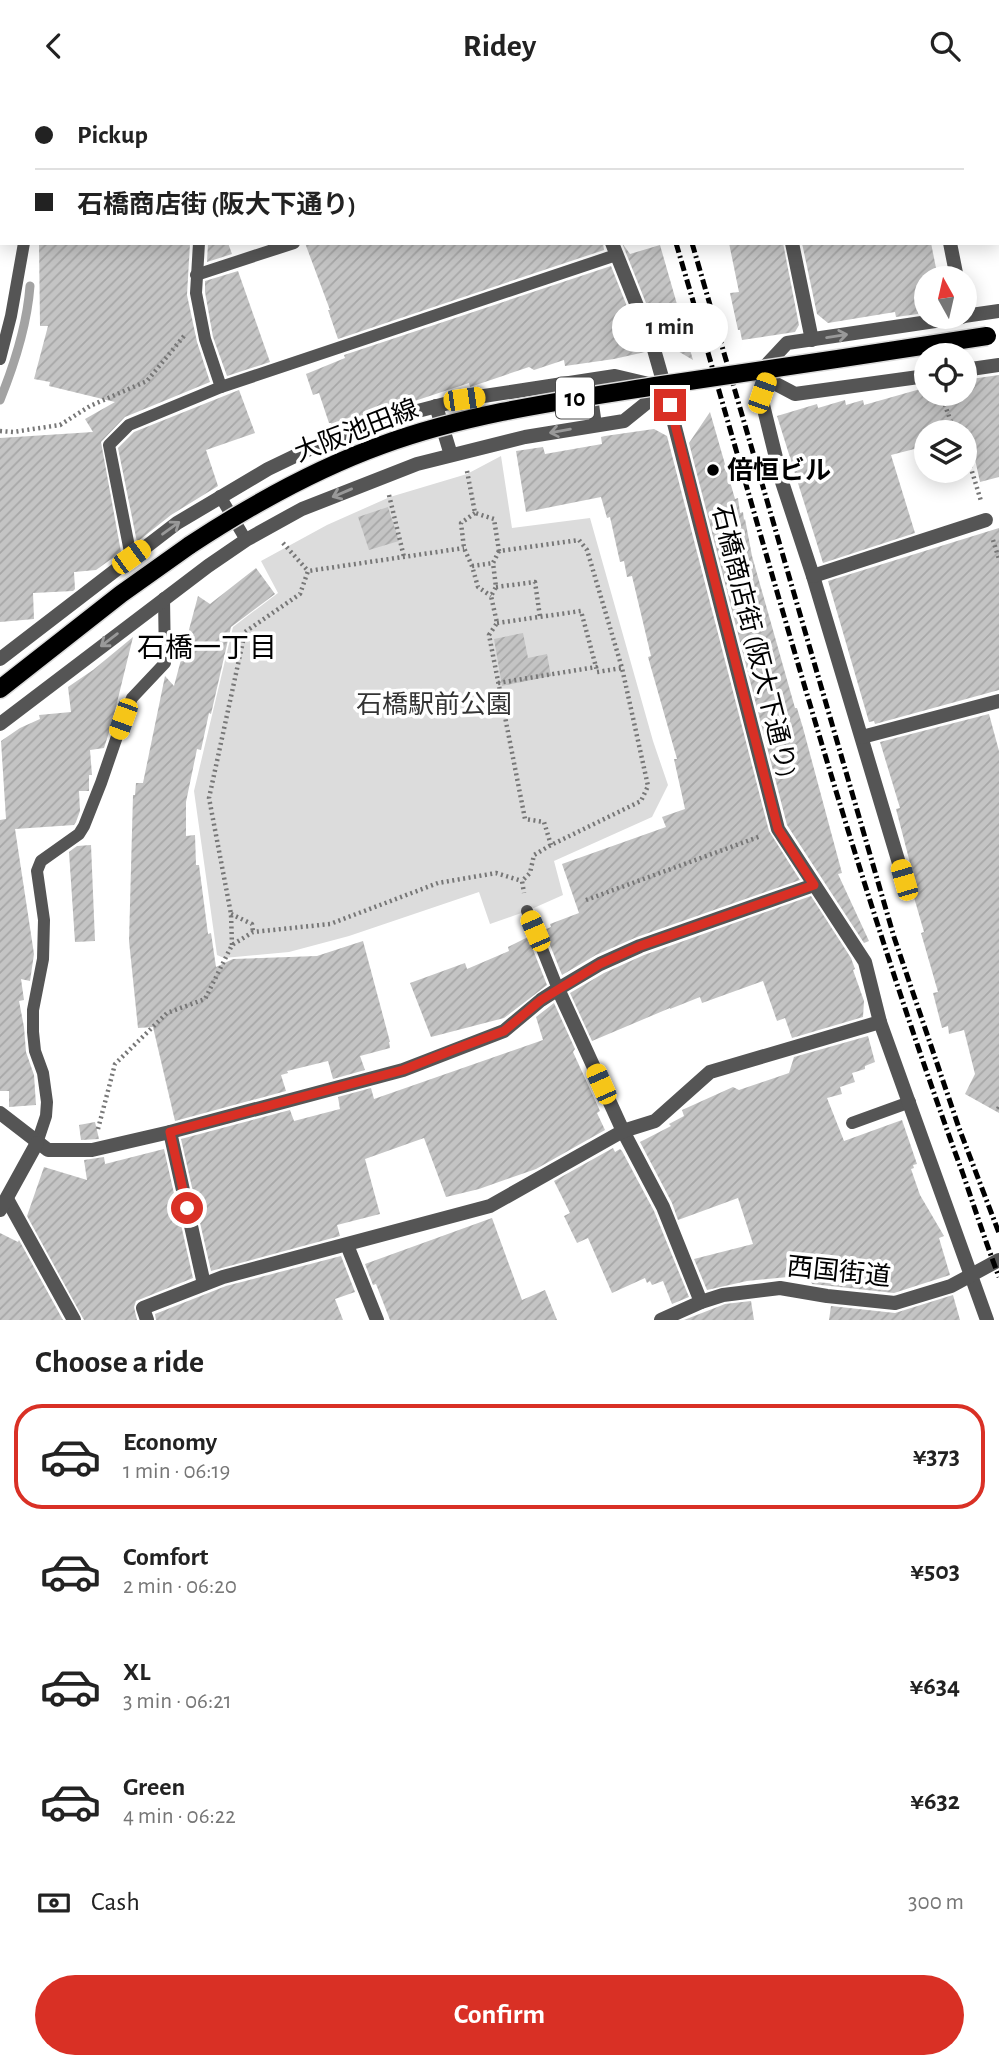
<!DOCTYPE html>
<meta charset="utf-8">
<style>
body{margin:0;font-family:"Alegreya Sans","Noto Sans JP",sans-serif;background:#f6f6f6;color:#222;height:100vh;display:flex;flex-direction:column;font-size:26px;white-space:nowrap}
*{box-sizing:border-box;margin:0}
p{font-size:23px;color:#767676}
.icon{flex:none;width:38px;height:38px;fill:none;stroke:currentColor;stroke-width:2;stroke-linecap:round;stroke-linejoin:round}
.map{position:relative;height:1229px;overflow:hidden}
.drawer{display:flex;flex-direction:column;background:#fff;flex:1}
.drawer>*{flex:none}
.hud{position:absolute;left:0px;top:0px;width:999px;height:154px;box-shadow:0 4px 18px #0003;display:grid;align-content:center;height:154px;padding:0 35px;background:#fff}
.needle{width:46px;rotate:352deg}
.controls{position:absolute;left:914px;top:175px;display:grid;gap:14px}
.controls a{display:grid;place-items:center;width:63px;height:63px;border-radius:50%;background:#fff;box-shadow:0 4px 18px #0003;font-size:35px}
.end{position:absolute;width:32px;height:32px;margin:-16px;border:9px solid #d93025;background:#fff;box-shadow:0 0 0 4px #fff}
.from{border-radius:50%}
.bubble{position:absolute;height:49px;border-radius:24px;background:#fff;box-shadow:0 4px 18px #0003;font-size:23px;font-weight:700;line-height:49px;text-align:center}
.car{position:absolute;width:21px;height:42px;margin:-21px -10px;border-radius:9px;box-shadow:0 0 5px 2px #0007;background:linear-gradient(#f5c518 24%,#345 0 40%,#f5c518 0 76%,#345 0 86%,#f5c518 0)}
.hud b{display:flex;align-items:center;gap:24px;height:66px;font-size:26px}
.hud b+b{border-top:2px solid #e0e0e0}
.hud i{width:18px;height:18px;background:#222}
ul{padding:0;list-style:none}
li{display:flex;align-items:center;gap:21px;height:105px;margin:0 14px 10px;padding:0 21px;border:4px solid transparent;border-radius:28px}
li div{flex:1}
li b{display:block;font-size:26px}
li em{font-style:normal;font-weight:700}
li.active{border-color:#d93025}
li>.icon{width:63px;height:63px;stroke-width:1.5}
h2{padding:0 35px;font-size:32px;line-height:84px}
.pay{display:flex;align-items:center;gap:18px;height:77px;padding:0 35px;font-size:26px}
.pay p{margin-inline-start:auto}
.primary-button{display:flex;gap:14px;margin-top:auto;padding:14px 35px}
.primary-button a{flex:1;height:80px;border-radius:42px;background:#d93025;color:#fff;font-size:28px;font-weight:700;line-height:80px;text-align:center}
header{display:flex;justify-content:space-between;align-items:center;height:91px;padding:0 35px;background:#fff;font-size:32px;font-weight:700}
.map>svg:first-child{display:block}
</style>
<header><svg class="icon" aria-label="back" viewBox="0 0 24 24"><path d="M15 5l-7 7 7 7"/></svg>Ridey<svg class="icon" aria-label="search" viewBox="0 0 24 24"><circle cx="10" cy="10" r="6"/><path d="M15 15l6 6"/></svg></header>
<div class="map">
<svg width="999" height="1229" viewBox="0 0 999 1229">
<defs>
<pattern id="building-hatch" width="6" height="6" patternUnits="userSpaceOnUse" patternTransform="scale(1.75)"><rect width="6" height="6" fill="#c4c4c4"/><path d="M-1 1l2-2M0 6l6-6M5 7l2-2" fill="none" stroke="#a7a7a7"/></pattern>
</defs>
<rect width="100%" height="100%" fill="#fff"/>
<path fill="#dcdcdc" d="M501 365 512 437 590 427 653 650 668 694 652 726 554 770 563 804 527 820 490 833 479 801 349 845 289 861 224 867 217 864 194 700 233 536 278 502 261 470 327 434 390 406 467 383Z"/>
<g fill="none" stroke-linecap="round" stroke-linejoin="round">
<path stroke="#a3a3a3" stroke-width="9" d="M0 309C15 272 27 235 30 195"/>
</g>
<g fill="url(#building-hatch)">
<path d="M71 152H190L187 204 197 251 210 291 125 326 101 351 121 461 96 479 74 481 75 498 73 500 33 502 34 528 0 531V347L93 341 85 328 115 311 49 295 50 291 34 288 48 235H40L39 154H71Z"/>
<path d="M208 152H228L232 163 207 171Z"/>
<path d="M305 152H603L604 159 338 248 328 219H330Z"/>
<path d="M622 152 630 163 660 154 693 269 671 256 664 257Z"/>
<path d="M729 152H783L799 234 795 241 742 249 740 239H738L730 202 739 201Z"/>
<path d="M802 152H931L938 187H926V219L918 220V223L896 226 895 221 828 232 817 223Z"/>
<path d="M611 175 645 261 614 268 565 275 564 269 534 279 529 276 470 296 469 292 333 337 331 332H329L319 302 313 304 306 283 345 267 344 264Z"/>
<path d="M238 180 270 271 227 285 213 246 205 201V190Z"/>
<path d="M999 284V386L980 391 969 341H926V355L891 364 915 442 823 472 777 325 817 313 818 317 845 309 846 314 863 309 864 314 924 297 926 303H964V289Z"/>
<path d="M239 299 255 342 206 359 218 395 171 424 137 451 118 357 134 341Z"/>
<path d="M710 321 735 408 738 407 740 422 743 421 744 429 745 428 752 465 795 617H797L803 637 842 782 838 783 869 850 864 852 787 734 689 352Z"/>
<path d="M654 338 667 345 769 740 800 789 637 846 596 864 562 884 544 839 551 836 550 833 579 822 562 773 666 736 662 726 685 718 674 668H677L648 566 651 565 632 485 627 486 624 470 620 471 610 426 607 427 601 406 526 421 516 360 543 356 545 363 602 353 601 346 605 345Z"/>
<path d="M388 416 399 450 369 459 358 426Z"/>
<path d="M999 437V599L875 633 874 630 869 631 828 490Z"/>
<path d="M256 477 275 503 231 536 211 623 209 622 201 659 197 658 186 711V745L195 744 196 774H199L208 843 211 842 216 876 233 868 317 865 363 850 390 951H389L390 957 360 965 365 979 333 988 328 970 287 980 288 982 281 984 286 1000 175 1030 153 936 138 937 129 850 133 704H135L136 692H143L165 585 174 595 198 505 210 513Z"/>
<path d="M523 542 528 567 547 563 551 585 502 595 494 548Z"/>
<path d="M133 546 112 632 104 657 90 659 92 684H89V700H79L80 720 76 731 74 734 15 738 34 863 30 890 21 888 24 909 19 910 24 936 26 961 34 984 36 1014 9 1016V1000H0V729L6 728 1 650 20 637 40 628 39 624 71 621 68 596 93 579Z"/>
<path d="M989 623 999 660V1022L965 1003 975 983 964 939 949 943 948 935 942 937 933 902 938 901 921 842 924 841 911 796 916 795 896 718 900 717 880 651Z"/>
<path d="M91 754 95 850 75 851 69 761 77 755Z"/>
<path d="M811 805 851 867 855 878 853 879 864 910 863 926 792 947 785 927 777 930 763 890 702 912 700 906 670 918V917L592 950 570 902 604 882 644 864Z"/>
<path d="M528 846 547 894 504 927 431 946 410 892 465 872 467 878 509 860 508 856Z"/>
<path d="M554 912 575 958 573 961 600 1020 597 1022 605 1039 536 1078 479 1098 446 1106 424 1047 365 1068 380 1123 337 1134 340 1145 211 1180 181 1048 290 1019 294 1030 340 1018 338 1006 371 997 374 1008 543 949 536 926Z"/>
<path d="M868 945 875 971 865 975V978L852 982 855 991 840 996 842 1003 827 1007 844 1050 902 1029 917 1073 913 1074 914 1077 911 1078 920 1104 944 1145 939 1147 950 1184 894 1202 812 1193 809 1184 747 1190 707 1199 694 1168 753 1153 738 1107 678 1129 672 1112 640 1051 671 1035 669 1033 684 1025 682 1019 733 996 739 999 789 982 794 966Z"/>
<path d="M95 1031 99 1048 81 1049 79 1034Z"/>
<path d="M613 1057 615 1061 620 1058 622 1060 654 1120 689 1206 672 1213 663 1190 652 1194 650 1190 647 1192 645 1187 612 1202 588 1147 577 1152 564 1125 570 1122 554 1090Z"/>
<path d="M164 1058 193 1187 136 1210 134 1216 137 1229H84L27 1125 44 1076 87 1089 84 1069 104 1066 105 1073Z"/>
<path d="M492 1127 522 1209 545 1199 557 1229H390L376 1193 373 1194 365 1173Z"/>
<path d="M0 1142 18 1151 19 1149 63 1229H0Z"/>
<path d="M341 1165 355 1201 335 1208 343 1229H156L155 1223 226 1195Z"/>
<path d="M953 1204 960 1229H829L831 1215 895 1222Z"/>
<path d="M751 1210 754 1229H684L725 1213Z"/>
</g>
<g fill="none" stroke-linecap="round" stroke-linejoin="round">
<defs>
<path id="primary" d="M0 598 121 503 190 454"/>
</defs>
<use href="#primary" stroke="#dbdbdb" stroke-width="21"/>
<g stroke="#777" stroke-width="4.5" stroke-dasharray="2 3.5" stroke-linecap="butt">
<path d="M941 303 951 331 957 341"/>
<path d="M0 340 13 341 60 334 90 315 147 290 184 245"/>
<path d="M964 354 981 410"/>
<path d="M467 380 475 422 494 428 499 460 579 449 587 459 622 577 648 695 641 710 551 754 534 764 530 782 522 790 524 802"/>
<path d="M389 404 404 466"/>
<path d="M475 422 461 432 464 457 472 475 478 496 491 505"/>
<path d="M993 449 999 468"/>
<path d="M283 452 308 480"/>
<path d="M499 460 493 472 496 496 491 505 497 532 489 544 525 728 544 731 551 754"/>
<path d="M472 475 493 472"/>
<path d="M496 496 535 491 540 526"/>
<path d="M497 532 581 520 596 576"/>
<path d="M498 592 596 576 597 581 622 577"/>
<path d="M586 809 761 745"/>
<path d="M231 823 252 833 253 841"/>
<path d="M232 854 231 823 209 707 245 541 300 503 308 480 464 457"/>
<path d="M998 1018 999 1016"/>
<path d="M98 1038 115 973 167 922 205 908 232 854 253 841 330 833 438 792 496 782 522 790"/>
</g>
<g stroke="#555" stroke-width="12">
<path d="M215 2V0"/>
<path d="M199 152 196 202 205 248 221 296"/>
<path d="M196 184 294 152"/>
<path d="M0 268 11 225 24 152"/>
<path d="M591 299 596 334"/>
<path d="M220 405 246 449"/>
<path d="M131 466 109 354 129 334 221 296 616 164"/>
<path d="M527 820 558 898"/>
<path d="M852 1032 910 1011"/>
<path d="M37 1052 46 1025 47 1011 43 982 35 960 33 941V919L43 868 44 829 37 780 41 770 79 743 84 735 101 692 123 628 132 607 165 572 164 507"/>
</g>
<g stroke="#555" stroke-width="14">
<path d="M545 0 546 2"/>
<path d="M612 152 653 255 665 297"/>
</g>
<g stroke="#555" stroke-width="14">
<path d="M893 0 894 2"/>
<path d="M111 2 114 0"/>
<path d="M853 2 862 0"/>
<path d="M0 77 2 75"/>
<path d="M792 152 812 249"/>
<path d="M950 152 957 187"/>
<path d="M964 225 999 220"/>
<path d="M964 279 999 274"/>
<path d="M759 282 787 252 962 226"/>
<path d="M759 284 795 303 926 285"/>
<path d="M767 288 762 302 763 314 782 391 813 485 904 789"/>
<path d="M665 297 778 738 865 871 880 931 987 1229"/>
<path d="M436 315 451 364"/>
<path d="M813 485 986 429"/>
<path d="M0 568 177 432 268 378 320 353 410 322 464 308 615 285 653 294"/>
<path d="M0 633 208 475 246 449 302 418 417 373 525 346 624 330 665 297"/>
<path d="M862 646 999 610"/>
<path d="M558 898 623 1040 663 1116 701 1211"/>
<path d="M0 1022 48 1059H92L170 1041 403 979 504 940 541 909 558 898 600 873 640 855 814 794"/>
<path d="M170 1041 204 1193"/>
<path d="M7 1108 74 1229"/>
<path d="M0 1119 37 1052"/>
<path d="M347 1154 377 1229"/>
<path d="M147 1229 143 1217 223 1186 490 1115 623 1040 655 1030 710 981 880 931"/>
<path d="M661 1229 701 1211 723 1204 780 1197 827 1205 895 1212 951 1195 999 1169"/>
</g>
<use href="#primary" stroke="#000" stroke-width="18"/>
<g stroke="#000" stroke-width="5" stroke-dasharray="10 3.5 2 3.5" stroke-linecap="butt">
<path d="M632 0V2"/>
<path d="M648 0V2"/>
<path d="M695 2V0"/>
<path d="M713 2 714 0"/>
<path d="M676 152C768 464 851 778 963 1083 975 1118 986 1152 999 1186"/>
<path d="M692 152 894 846 959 1037 999 1142"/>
</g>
<defs>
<path id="primary-bridge" d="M190 454C251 414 313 379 382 354 472 321 568 309 662 294 770 278 879 262 987 245"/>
</defs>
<use href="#primary-bridge" stroke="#dbdbdb" stroke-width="21" stroke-linecap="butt"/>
<use href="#primary-bridge" stroke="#000" stroke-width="18"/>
</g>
<defs><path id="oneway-shaft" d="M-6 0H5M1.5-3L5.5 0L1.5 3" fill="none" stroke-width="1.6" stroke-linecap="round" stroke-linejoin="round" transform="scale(1.75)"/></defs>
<g stroke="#999">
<use href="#oneway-shaft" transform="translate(837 245) rotate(-9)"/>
<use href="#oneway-shaft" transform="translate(560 340) rotate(170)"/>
<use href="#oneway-shaft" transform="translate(342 402) rotate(157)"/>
<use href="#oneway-shaft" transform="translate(171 437) rotate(-36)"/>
<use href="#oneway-shaft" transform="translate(109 549) rotate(143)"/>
</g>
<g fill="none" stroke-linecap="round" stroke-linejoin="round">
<path stroke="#d93025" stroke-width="9" d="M187 1117 170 1041 403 979 453 959 504 940 541 909 600 873 640 855 814 794 778 738 670 314"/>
</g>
<circle fill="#000" stroke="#fff" stroke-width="2.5" cx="713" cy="379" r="7"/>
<g text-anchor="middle" stroke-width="7" stroke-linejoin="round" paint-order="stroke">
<rect fill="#fff" stroke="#4c4c4c" stroke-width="2" x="556" y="286.5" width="38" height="41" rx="5"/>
<g font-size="24" font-weight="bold" fill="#000">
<text x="575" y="315">10</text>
</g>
<g font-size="26" fill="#000" stroke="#fff">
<text transform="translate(356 339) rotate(-21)" y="9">大阪池田線</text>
<text transform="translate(755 550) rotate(76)" y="9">石橋商店街 (阪大下通り)</text>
<text transform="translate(839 1180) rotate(6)" y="9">西国街道</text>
</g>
<g font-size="26" font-weight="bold" fill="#000" stroke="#fff" text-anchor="start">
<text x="727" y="388">倍恒ビル</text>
</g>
<g font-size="26" fill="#333" stroke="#fff">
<text x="434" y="622">石橋駅前公園</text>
</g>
<g font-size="28" fill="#000" stroke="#fff">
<text x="207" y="566">石橋一丁目</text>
</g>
</g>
</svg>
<div class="controls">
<a><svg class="needle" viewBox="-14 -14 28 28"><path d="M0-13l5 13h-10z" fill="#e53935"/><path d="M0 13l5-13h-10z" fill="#767676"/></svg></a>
<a><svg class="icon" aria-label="locate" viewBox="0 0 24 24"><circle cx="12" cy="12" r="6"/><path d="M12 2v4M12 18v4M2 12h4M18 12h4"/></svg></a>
<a><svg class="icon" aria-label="layers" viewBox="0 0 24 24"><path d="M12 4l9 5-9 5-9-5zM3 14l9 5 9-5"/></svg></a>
</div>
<i class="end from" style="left:187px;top:1117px"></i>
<i class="end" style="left:670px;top:314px"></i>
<div class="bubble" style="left:612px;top:212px;width:116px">1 min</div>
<i class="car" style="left:762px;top:302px;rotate:19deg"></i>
<i class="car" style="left:464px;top:308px;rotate:82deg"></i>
<i class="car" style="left:131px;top:466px;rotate:54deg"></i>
<i class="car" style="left:123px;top:628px;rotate:200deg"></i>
<i class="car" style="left:904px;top:789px;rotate:344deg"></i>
<i class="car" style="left:535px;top:840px;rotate:337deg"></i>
<i class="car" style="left:601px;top:993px;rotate:336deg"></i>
<div class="hud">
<b><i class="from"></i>Pickup</b>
<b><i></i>石橋商店街 (阪大下通り)</b>
</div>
</div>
<section class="drawer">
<h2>Choose a ride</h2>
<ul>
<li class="active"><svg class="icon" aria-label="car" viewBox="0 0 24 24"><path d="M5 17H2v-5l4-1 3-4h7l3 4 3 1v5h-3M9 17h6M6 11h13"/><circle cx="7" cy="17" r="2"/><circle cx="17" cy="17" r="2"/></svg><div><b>Economy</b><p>1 min · 06:19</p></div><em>¥373</em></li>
<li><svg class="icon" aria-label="car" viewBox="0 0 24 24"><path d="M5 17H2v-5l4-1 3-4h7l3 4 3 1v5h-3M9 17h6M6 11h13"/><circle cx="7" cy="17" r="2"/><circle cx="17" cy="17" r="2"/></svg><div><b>Comfort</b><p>2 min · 06:20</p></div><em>¥503</em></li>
<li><svg class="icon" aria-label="car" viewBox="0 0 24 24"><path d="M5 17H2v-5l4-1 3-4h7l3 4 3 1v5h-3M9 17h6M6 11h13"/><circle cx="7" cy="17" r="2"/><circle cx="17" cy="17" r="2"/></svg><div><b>XL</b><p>3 min · 06:21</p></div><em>¥634</em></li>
<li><svg class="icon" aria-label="car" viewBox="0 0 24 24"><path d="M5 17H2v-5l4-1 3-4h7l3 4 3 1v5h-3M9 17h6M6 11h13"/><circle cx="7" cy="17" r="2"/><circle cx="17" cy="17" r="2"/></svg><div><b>Green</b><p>4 min · 06:22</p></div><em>¥632</em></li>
</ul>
<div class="pay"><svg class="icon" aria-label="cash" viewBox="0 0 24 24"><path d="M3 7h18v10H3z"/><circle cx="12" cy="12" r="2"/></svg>Cash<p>300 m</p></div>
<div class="primary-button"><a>Confirm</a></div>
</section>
